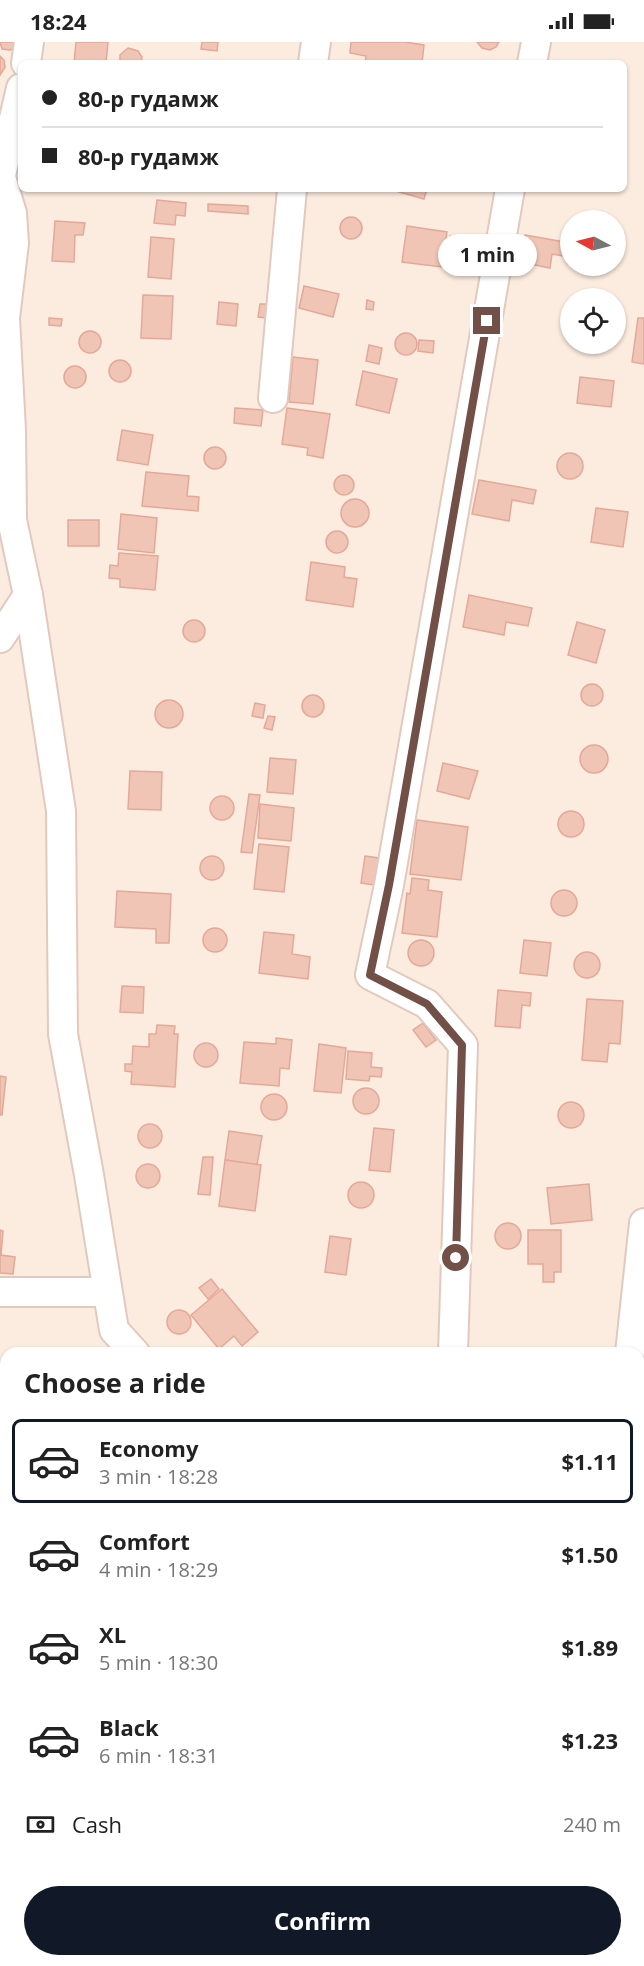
<!DOCTYPE html>
<meta charset="utf-8">
<style>
body{margin:0;font-family:"Open Sans",sans-serif;background:#f2f2f2;color:#222;height:100vh;display:flex;flex-direction:column;font-size:22px;white-space:nowrap}
*{box-sizing:border-box;margin:0}
p{font-size:20px;color:#767676}
.icon{flex:none;width:33px;height:33px;fill:none;stroke:currentColor;stroke-width:2;stroke-linecap:round;stroke-linejoin:round}
.map{position:relative;flex:1;overflow:hidden}
.side{position:absolute;left:0px;top:1305px;width:645px;height:620px;display:flex;flex-direction:column;background:#fff;border-radius:18px 18px 0 0;box-shadow:0 2px 4px #0004}
.side>*{flex:none}
.top-card{position:absolute;left:18px;top:18px;width:609px;height:132px;border-radius:9px;box-shadow:0 2px 4px #0004;display:grid;align-content:center;height:132px;padding:0 24px;background:#fff}
.needle{width:39px;rotate:277deg}
.fabs{position:absolute;left:560px;top:168px;display:grid;gap:12px}
.fabs a{display:grid;place-items:center;width:66px;height:66px;border-radius:50%;background:#fff;box-shadow:0 2px 4px #0004;font-size:30px}
.end{position:absolute;width:27px;height:27px;margin:-14px;border:8px solid #724f47;background:#fff;box-shadow:0 0 0 3px #fff}
.from{border-radius:50%}
.bubble{position:absolute;height:42px;border-radius:21px;background:#fff;box-shadow:0 2px 4px #0004;font-size:20px;font-weight:700;line-height:42px;text-align:center}
.top-card b{display:flex;align-items:center;gap:21px;height:57px;font-size:22px}
.top-card b+b{border-top:2px solid #e0e0e0}
.top-card i{width:15px;height:15px;background:#222}
ul{padding:0;list-style:none}
li{display:flex;align-items:center;gap:18px;height:84px;margin:0 12px 9px;padding:0 12px;border:3px solid transparent;border-radius:9px}
li div{flex:1}
li b{display:block;font-size:22px}
li em{font-style:normal;font-weight:700}
li.on{border-color:#111827}
li>.icon{width:54px;height:54px;stroke-width:1.5}
h2{padding:0 24px;font-size:27px;line-height:72px}
.pay{display:flex;align-items:center;gap:15px;height:66px;padding:0 24px;font-size:22px}
.pay p{margin-inline-start:auto}
.primary-button{display:flex;gap:12px;margin-top:auto;padding:12px 24px}
.primary-button a{flex:1;height:69px;border-radius:36px;background:#111827;color:#fff;font-size:24px;font-weight:700;line-height:69px;text-align:center}
.status{display:flex;justify-content:space-between;align-items:center;height:42px;padding:0 30px;background:#fff;direction:ltr}
.status svg{height:16px;fill:currentColor}
.map>svg:first-child{display:block}
</style>
<div class="status"><b>18:24</b><svg viewBox="0 0 49 12"><path d="M0 12V9h3v3zM5 12V6h3v6zM10 12V3h3v9zM15 12V0h3v12zM26 1h20v11H26zM47 4h2v5h-2z"/></svg></div>
<div class="map">
<svg width="644" height="1924" viewBox="0 0 644 1924">
<rect width="100%" height="100%" fill="#fcecdf"/>
<g fill="#f1c5b6" stroke="#e4a897" stroke-width="1.5">
<path d="M0 0H19L17 5 10 8 2 7Z"/>
<path d="M76 0H108L106 21H74Z"/>
<path d="M202 0H218L217 9 201 7Z"/>
<path d="M351 0H405L424 3 422 21H365L366 14 350 11Z"/>
<path d="M477 0H499L496 5 490 8 482 6Z"/>
<path d="M128 6 138 9 142 15 141 21H120V13Z"/>
<path d="M0 14 4 18 5 25 0 33Z"/>
<path d="M389 147H427L424 157Z"/>
<path d="M157 158 186 161 185 174 176 173 175 183 154 181Z"/>
<path d="M208 162 248 164V172L208 169Z"/>
<circle cx="351" cy="186" r="11"/>
<path d="M55 179 85 181 83 193H75L74 220 52 219Z"/>
<path d="M407 184 447 190 442 225 402 220Z"/>
<path d="M525 193 570 201V215L552 212 550 226 520 220Z"/>
<path d="M450 194 469 196 466 215 447 213Z"/>
<path d="M151 195 174 197 171 237 148 235Z"/>
<path d="M577 224H601L596 231 587 233 580 229Z"/>
<path d="M304 244 339 252 333 275 299 266Z"/>
<path d="M143 253 173 254 171 297 141 296Z"/>
<path d="M367 258 374 260 373 268 366 267Z"/>
<path d="M219 260 238 262 236 284 217 282Z"/>
<path d="M260 262H268L266 276 258 275Z"/>
<path d="M49 276 62 277 61 284 49 283Z"/>
<path d="M638 276H644V322L632 320Z"/>
<circle cx="90" cy="300" r="11"/>
<circle cx="406" cy="302" r="11"/>
<path d="M419 298 434 299 433 311 418 309Z"/>
<path d="M369 303 382 306 379 322 366 319Z"/>
<path d="M293 315 318 318 313 362 289 360Z"/>
<circle cx="120" cy="329" r="11"/>
<circle cx="75" cy="335" r="11"/>
<path d="M363 329 397 337 389 371 356 363Z"/>
<path d="M580 335 614 339 611 365 577 361Z"/>
<path d="M235 366 263 368 261 384 234 381Z"/>
<path d="M287 366 330 372 323 416 307 413 308 406 282 402Z"/>
<path d="M122 388 153 393 148 423 117 418Z"/>
<circle cx="215" cy="416" r="11"/>
<circle cx="570" cy="424" r="13"/>
<path d="M146 430 189 434 187 454 199 455 198 469 142 464Z"/>
<circle cx="344" cy="443" r="10"/>
<path d="M479 438 536 448 533 462 512 458 509 479 472 472Z"/>
<circle cx="355" cy="471" r="14"/>
<path d="M596 466 628 470 623 505 591 500Z"/>
<path d="M121 472 157 476 154 511 118 507Z"/>
<rect x="68" y="478" width="31" height="26"/>
<circle cx="337" cy="500" r="11"/>
<path d="M119 511 158 514 155 548 120 545V537L109 536 110 523 118 524Z"/>
<path d="M311 520 345 525 344 535 357 537 353 565 306 558Z"/>
<path d="M469 553 532 566 528 584 506 580 504 593 463 585Z"/>
<circle cx="194" cy="589" r="11"/>
<path d="M577 580 605 588 596 621 568 613Z"/>
<circle cx="592" cy="653" r="11"/>
<circle cx="313" cy="664" r="11"/>
<circle cx="169" cy="672" r="14"/>
<path d="M255 661 265 663 263 676 252 674Z"/>
<path d="M268 674 275 675 272 688 264 686Z"/>
<circle cx="594" cy="717" r="14"/>
<path d="M270 716 296 718 293 752 267 750Z"/>
<path d="M443 721 478 729 469 757 437 749Z"/>
<path d="M130 729 162 730 161 768 128 767Z"/>
<path d="M249 752 260 753 252 811 241 810Z"/>
<circle cx="222" cy="766" r="12"/>
<path d="M260 762 294 766 291 799 258 796Z"/>
<circle cx="571" cy="782" r="13"/>
<path d="M417 778 468 785 461 838 410 832Z"/>
<path d="M259 802 289 805 284 850 254 847Z"/>
<circle cx="212" cy="826" r="12"/>
<path d="M365 814 379 816 375 843 361 841Z"/>
<path d="M412 836 429 838 428 848 442 850 437 895 402 891 407 851 410 852Z"/>
<circle cx="564" cy="861" r="13"/>
<path d="M117 849 171 852 169 901H156V887L115 885Z"/>
<circle cx="215" cy="898" r="12"/>
<path d="M264 890 294 893 292 912 310 915 308 937 259 931Z"/>
<path d="M524 898 551 901 547 934 520 931Z"/>
<circle cx="421" cy="911" r="13"/>
<circle cx="587" cy="923" r="13"/>
<path d="M122 944 144 945 143 971 120 970Z"/>
<path d="M498 948 531 951 530 964 522 963 520 986 495 984Z"/>
<path d="M587 957 623 959 620 1002 609 1001 607 1020 582 1018Z"/>
<path d="M423 981 436 998 426 1005 413 988Z"/>
<path d="M157 983 175 984 174 992H178L175 1045 131 1042 132 1030 125 1029V1022H132L133 1004 149 1005V992H156Z"/>
<path d="M276 996 292 998 289 1027 280 1026 279 1044 240 1041 244 1000 276 1002Z"/>
<circle cx="206" cy="1013" r="12"/>
<path d="M319 1002 346 1006 341 1051 314 1049Z"/>
<path d="M348 1009 372 1011 371 1025 382 1026 381 1035 370 1034 369 1039 346 1037Z"/>
<path d="M0 1034 6 1035 2 1073H0Z"/>
<circle cx="366" cy="1059" r="13"/>
<circle cx="274" cy="1065" r="13"/>
<circle cx="571" cy="1073" r="13"/>
<circle cx="150" cy="1094" r="12"/>
<path d="M374 1086 394 1088 390 1130 369 1128Z"/>
<path d="M229 1089 262 1094 257 1123 225 1118Z"/>
<path d="M203 1115H213L210 1153 198 1152Z"/>
<path d="M225 1118 261 1123 255 1169 219 1164Z"/>
<circle cx="148" cy="1134" r="12"/>
<circle cx="361" cy="1153" r="13"/>
<path d="M589 1142 592 1178 551 1182 547 1146Z"/>
<circle cx="508" cy="1194" r="13"/>
<path d="M0 1188 3 1189 1 1213 15 1215 13 1232 0 1231Z"/>
<path d="M528 1188H561V1230H554V1240H543V1222H528Z"/>
<path d="M330 1194 351 1197 346 1233 325 1230Z"/>
<path d="M211 1237 219 1247 208 1257 199 1246Z"/>
<path d="M222 1247 258 1290 242 1304 234 1294 219 1307 191 1273Z"/>
<circle cx="179" cy="1280" r="12"/>
<rect x="0" y="1510" width="6" height="40"/>
<path d="M0 1585 6 1586V1619H0Z"/>
<path d="M16 1918H54L53 1924H16Z"/>
<rect x="119" y="1918" width="38" height="6"/>
<rect x="284" y="1918" width="56" height="6"/>
<path d="M458 1920V1924H431V1921Z"/>
</g>
<g fill="none" stroke-linecap="round" stroke-linejoin="round">
<defs>
<g id="street">
<path d="M26 21 29 0"/>
<path d="M313 21 316 0"/>
<path d="M532 21 536 0"/>
<path d="M0 132 12 171 14 201 5 276 11 388 12 476"/>
<path d="M1 133 21 46"/>
<path d="M273 356 292 147"/>
<path d="M0 455 12 478 28 553 61 769 63 992 89 1133 114 1288 135 1311"/>
<path d="M0 596 28 553"/>
<path d="M0 1250H107"/>
<path d="M453 1311 463 1003 427 962 370 933 389 843 510 147"/>
<path d="M630 1311 644 1181"/>
<path d="M639 1421 644 1440"/>
<path d="M639 1657 644 1660"/>
<path d="M639 1807H644"/>
<path d="M0 1817 6 1816"/>
<path d="M203 1918V1924"/>
</g>
</defs>
<use href="#street" stroke="#e2c9be" stroke-width="32"/>
<use href="#street" stroke="#fff" stroke-width="28"/>
</g>
<g fill="none" stroke-linecap="round" stroke-linejoin="round">
<path stroke="#724f47" stroke-width="8" d="M456 1216 462 1003 427 962 370 933 389 843 487 279"/>
</g>
</svg>
<div class="fabs">
<a><svg class="needle" viewBox="-14 -14 28 28"><path d="M0-13l5 13h-10z" fill="#e53935"/><path d="M0 13l5-13h-10z" fill="#767676"/></svg></a>
<a><svg class="icon" aria-label="locate" viewBox="0 0 24 24"><circle cx="12" cy="12" r="6"/><path d="M12 2v4M12 18v4M2 12h4M18 12h4"/></svg></a>
</div>
<i class="end from" style="left:456px;top:1216px"></i>
<i class="end" style="left:487px;top:279px"></i>
<div class="bubble" style="left:438px;top:192px;width:99px">1 min</div>
<div class="top-card">
<b><i class="from"></i>80-р гудамж</b>
<b><i></i>80-р гудамж</b>
</div>
<section class="side">
<h2>Choose a ride</h2>
<ul>
<li class="on"><svg class="icon" aria-label="car" viewBox="0 0 24 24"><path d="M5 17H2v-5l4-1 3-4h7l3 4 3 1v5h-3M9 17h6M6 11h13"/><circle cx="7" cy="17" r="2"/><circle cx="17" cy="17" r="2"/></svg><div><b>Economy</b><p>3 min · 18:28</p></div><em>$1.11</em></li>
<li><svg class="icon" aria-label="car" viewBox="0 0 24 24"><path d="M5 17H2v-5l4-1 3-4h7l3 4 3 1v5h-3M9 17h6M6 11h13"/><circle cx="7" cy="17" r="2"/><circle cx="17" cy="17" r="2"/></svg><div><b>Comfort</b><p>4 min · 18:29</p></div><em>$1.50</em></li>
<li><svg class="icon" aria-label="car" viewBox="0 0 24 24"><path d="M5 17H2v-5l4-1 3-4h7l3 4 3 1v5h-3M9 17h6M6 11h13"/><circle cx="7" cy="17" r="2"/><circle cx="17" cy="17" r="2"/></svg><div><b>XL</b><p>5 min · 18:30</p></div><em>$1.89</em></li>
<li><svg class="icon" aria-label="car" viewBox="0 0 24 24"><path d="M5 17H2v-5l4-1 3-4h7l3 4 3 1v5h-3M9 17h6M6 11h13"/><circle cx="7" cy="17" r="2"/><circle cx="17" cy="17" r="2"/></svg><div><b>Black</b><p>6 min · 18:31</p></div><em>$1.23</em></li>
</ul>
<div class="pay"><svg class="icon" aria-label="cash" viewBox="0 0 24 24"><path d="M3 7h18v10H3z"/><circle cx="12" cy="12" r="2"/></svg>Cash<p>240 m</p></div>
<div class="primary-button"><a>Confirm</a></div>
</section>
</div>
